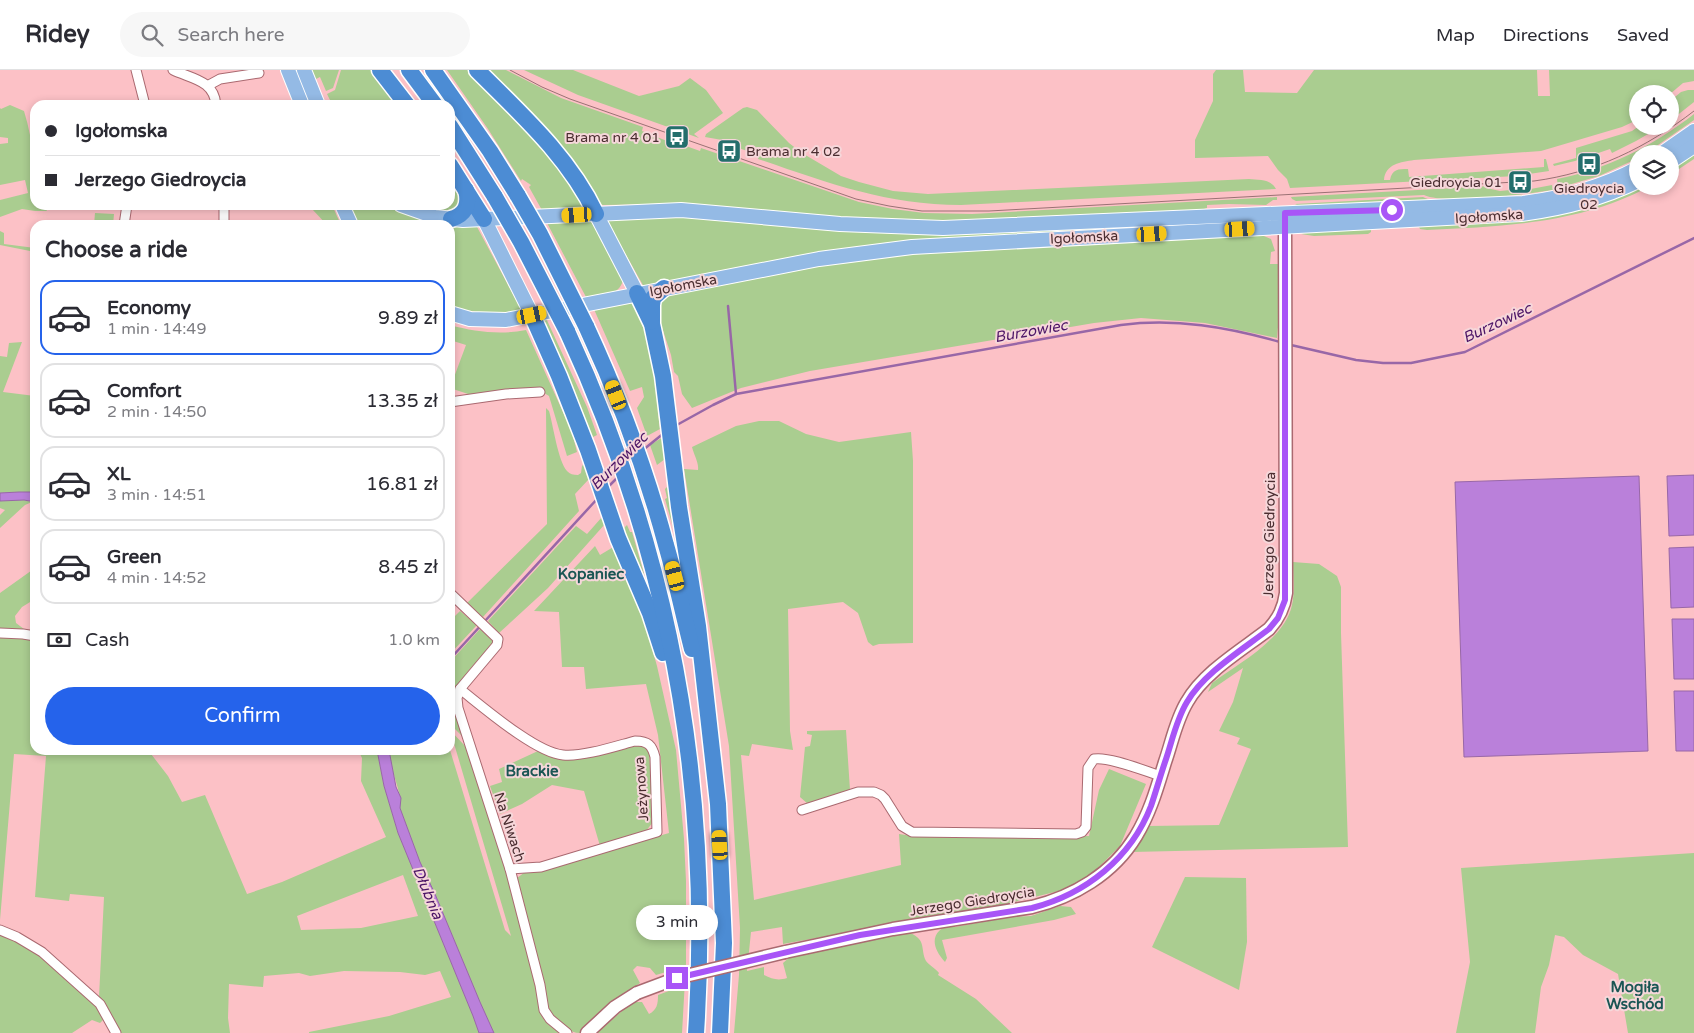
<!DOCTYPE html>
<meta charset="utf-8">
<style>
body{margin:0;font-family:"Varela Round",sans-serif;background:#f7f7f7;color:#2b2b33;height:100vh;display:flex;flex-direction:column;font-size:19px;white-space:nowrap}
*{box-sizing:border-box;margin:0}
p{font-size:16px;color:#7c7c81}
.icon{flex:none;width:28px;height:28px;fill:none;stroke:currentColor;stroke-width:2;stroke-linecap:round;stroke-linejoin:round}
.map{position:relative;flex:1;overflow:hidden}
.drawer{position:absolute;left:30px;top:150px;width:425px;height:535px;display:flex;flex-direction:column;background:#fff;border-radius:15px;box-shadow:0 2px 8px #0003}
.drawer>*{flex:none}
.guide{position:absolute;left:30px;top:30px;width:425px;height:110px;border-radius:15px;box-shadow:0 2px 8px #0003;display:grid;align-content:center;height:110px;padding:0 15px;background:#fff}
.buttons{position:absolute;left:1629px;top:15px;display:grid;gap:10px}
.buttons a{display:grid;place-items:center;width:50px;height:50px;border-radius:50%;background:#fff;box-shadow:0 2px 8px #0003;font-size:25px}
.end{position:absolute;width:22px;height:22px;margin:-11px;border:6px solid #a855f7;background:#fff;box-shadow:0 0 0 2px #fff}
.from{border-radius:50%}
.bubble{position:absolute;height:35px;border-radius:18px;background:#fff;box-shadow:0 2px 8px #0003;font-size:16px;font-weight:600;line-height:35px;text-align:center}
.car{position:absolute;width:15px;height:30px;margin:-15px -8px;border-radius:6px;box-shadow:0 0 4px 1px #0007;background:linear-gradient(#f5c518 24%,#345 0 40%,#f5c518 0 76%,#345 0 86%,#f5c518 0)}
.guide b{display:flex;align-items:center;gap:18px;height:48px;font-size:19px}
.guide b+b{border-top:1px solid #e1e1e2}
.guide i{width:12px;height:12px;background:#2b2b33}
ul{padding:0;list-style:none}
li{display:flex;align-items:center;gap:15px;height:75px;margin:0 10px 8px;padding:0 5px;border:2px solid #e1e1e2;border-radius:15px}
li div{flex:1}
li b{display:block;font-size:19px}
li em{font-style:normal;font-weight:600}
li.on{border-color:#2563eb}
li>.icon{width:45px;height:45px;stroke-width:1.5}
h2{padding:0 15px;font-size:22px;line-height:60px}
.pay{display:flex;align-items:center;gap:12px;height:55px;padding:0 15px;font-size:19px}
.pay p{margin-inline-start:auto}
.button{display:flex;gap:10px;margin-top:auto;padding:10px 15px}
.button a{flex:1;height:58px;border-radius:30px;background:#2563eb;color:#fff;font-size:20px;font-weight:600;line-height:58px;text-align:center}
header{display:flex;align-items:center;gap:30px;box-sizing:border-box;height:70px;padding:0 25px;background:#fff;border-bottom:1px solid #e1e1e2}
header strong{font-size:24px}
nav{display:flex;gap:28px;margin-inline-start:auto;font-size:18px}
.search{width:350px;height:45px;background:#f7f7f7;display:flex;align-items:center;gap:12px;box-sizing:border-box;padding:0 18px;border-radius:28px;color:#7c7c81;font-size:19px}
.map>svg:first-child{display:block}
</style>
<header>
<strong>Ridey</strong>
<div class="search"><svg class="icon" aria-label="search" viewBox="0 0 24 24"><circle cx="10" cy="10" r="6"/><path d="M15 15l6 6"/></svg>Search here</div>
<nav><a>Map</a><a>Directions</a><a>Saved</a></nav>
</header>
<div class="map">
<svg width="1694" height="963" viewBox="0 0 1694 963">
<rect width="100%" height="100%" fill="#fcc1c6"/>
<g fill="#aacd90" fill-rule="evenodd">
<path d="M310 0H339L333 18 326 21 320 7 316 9Z"/>
<path d="M341 0H373L400 35H327L326 32 330 30 327 24 335 20Z"/>
<path d="M447 0H471L532 62 588 138 543 142 529 117 531 115 522 109 521 111 488 59Z"/>
<path d="M485 0H506L561 28 643 57 642 61 672 73V71L700 81 701 78 859 132 893 139 924 143 972 144 1277 127V130H1273L1266 135 1229 134 1207 135V138L1195 142 913 153 679 134 603 135 599 134Z"/>
<path d="M524 0H573L639 26 679 16 690 8 706 20 723 43 694 64 699 68 578 25Z"/>
<path d="M1216 0H1243L1245 22 1297 23 1314 0H1537L1538 26H1550L1549 0H1694V11L1683 13 1670 24H1638L1637 50 1622 57 1541 81 1414 90C1401 92 1385 94 1384 110H1390C1392 99 1398 99 1408 99L1409 107 1544 97V89H1546L1549 101 1516 106 1290 118 1287 109 1278 100 1268 86 1195 88V70L1213 31V4Z"/>
<path d="M1688 20H1694V32L1670 51V31L1681 22Z"/>
<path d="M10 35 24 41C34 74 35 101 35 135H43L47 141H35L22 139 0 147V130L28 123 25 110 0 115V74L8 73V68L0 67V38L1 39Z"/>
<path d="M747 37 757 40 789 73 802 83 841 106 859 112 893 121 928 124 1249 109C1259 110 1271 109 1276 119L961 135C886 135 828 113 758 89L759 85 721 72 722 70 705 67 706 64 743 38Z"/>
<path d="M1694 44V50L1645 84H1638L1637 88 1634 90 1599 106 1558 118 1557 109C1607 99 1653 76 1694 44Z"/>
<path d="M1639 56H1662L1636 71 1612 83 1610 79 1575 91 1554 96 1553 94 1576 88V78L1632 61Z"/>
<path d="M1694 82V89L1670 105V99Z"/>
<path d="M1637 91C1631 98 1617 102 1608 106 1539 136 1468 129 1395 131 1364 132 1334 135 1304 137L1299 136 1295 134 1423 127C1437 134 1456 131 1472 130 1534 126 1581 120 1637 91Z"/>
<path d="M450 106 463 131 452 144 413 135H450Z"/>
<path d="M1552 115 1553 120C1527 124 1445 135 1424 125L1296 131 1292 129 1291 127 1490 116 1491 119 1500 121 1520 119V121Z"/>
<path d="M1639 116H1650C1581 154 1504 156 1427 160L1420 159 1419 157Z"/>
<path d="M313 135H332L341 155H327L312 139Z"/>
<path d="M347 135H391L399 139 476 155 521 239 517 241 486 244 450 237V155H356Z"/>
<path d="M95 143 114 144 113 155H94Z"/>
<path d="M664 147 725 149 836 158 1207 152 1167 159 927 170 644 217 608 153 609 150 614 149Z"/>
<path d="M587 150 593 153 623 210C619 227 601 225 586 227L546 151Z"/>
<path d="M1354 159 1371 160V162L1368 164 1314 166 1301 164 1306 162Z"/>
<path d="M0 161 4 163V174L35 178V182L0 175Z"/>
<path d="M1259 164 1271 169 1275 181 1271 182 1270 194H1278L1279 246 1277 268 1205 253 1141 248 1094 253 810 301 741 318 692 338 682 324 678 306 674 302 671 285 658 245 657 229 664 223 820 194 898 183Z"/>
<path d="M633 229C653 265 656 319 660 359L647 366 637 338 644 327 642 317 630 321 593 237Z"/>
<path d="M545 246 587 337 597 365 591 368 540 252Z"/>
<path d="M450 255C475 262 501 265 526 260L572 362 577 382 567 386 549 326 536 318 471 325 450 318 466 275 450 270Z"/>
<path d="M22 272 3 322 35 326V422L0 423V286L7 287 9 273Z"/>
<path d="M546 338 549 341C553 354 558 391 567 401 570 404 573 405 578 405L581 403 582 396 584 394 589 409 575 424 579 441 483 547 466 534 547 454Z"/>
<path d="M759 351H779L806 364 839 372 911 362 913 391V573L879 574 873 576 868 572 858 543 843 532 788 539 790 661 793 680 752 674 749 686 741 685 754 830 901 795 899 764 912 766 1005 768 1089 766 1099 720 1109 699 1146 714 1120 776 1087 809 1063 820 1006 834 783 874 782 857 751 862 747 901 764 897V905C772 909 778 911 787 908L783 893 790 887 856 873 910 863C927 870 920 879 926 891 929 895 936 899 939 903L938 905 976 929 1012 963H734L739 905 740 858 729 676 684 399 698 400C699 393 694 385 692 377L736 356Z"/>
<path d="M663 367 665 389 657 395 650 375Z"/>
<path d="M669 415 676 468 665 429 667 428 665 419Z"/>
<path d="M10 430H24L32 432 25 435 0 458V445L5 440 0 438V431Z"/>
<path d="M602 447 605 454 548 518 499 563 488 551 576 456 587 464Z"/>
<path d="M627 455 630 462H632L645 507 623 459Z"/>
<path d="M595 476 600 485 615 476 640 536 657 596 676 680 684 769 686 811V893L682 963H597L632 932H642L649 944C657 940 658 934 658 925L674 919 673 900 656 905 650 898 637 896 633 900 640 913 598 944 580 963C566 963 553 948 548 937L517 808 525 802 556 796 669 763 658 665 646 614 586 619 584 597H562L559 542 534 541Z"/>
<path d="M1293 492 1319 494 1337 506 1341 517V563L1348 777 1132 782 1149 756 1219 755 1251 679 1237 674 1240 668 1219 661 1233 632 1243 598 1208 622 1212 613C1238 594 1285 569 1292 535 1295 522 1293 506 1293 492Z"/>
<path d="M35 498V529L22 537 15 546 16 553 28 562 15 559H0V523Z"/>
<path d="M460 541 477 555 450 584V551Z"/>
<path d="M480 559 493 570 491 576 469 600 458 617 463 665H461L450 654V592Z"/>
<path d="M0 567H27L35 570V680H148L168 706 182 732 205 725 247 824 282 812 386 767 361 711 362 688 358 680H377L384 716 398 763 473 946 479 963H309V962L389 946 451 927 440 901 425 905 400 902 344 901 310 906 299 903 264 906 263 917 229 914 228 948 230 963H121L99 927 104 827 70 824 69 831 35 827 46 686 14 684 0 850ZM403 805 418 846 361 858 301 860 297 846Z"/>
<path d="M450 660 466 677 508 805 538 923C538 945 542 951 560 963H494L480 932 435 824 422 798 400 738C402 719 389 700 389 680H450L505 860 511 866Z"/>
<path d="M846 660 850 720 808 734 800 727 805 677 810 676 812 665 807 664V661Z"/>
<path d="M634 673 649 678 653 752 646 761 600 776 584 721 552 715 522 734 500 744 490 716 502 712 499 699 538 681 553 686Z"/>
<path d="M1694 783V963H1628L1618 904 1583 885 1564 867 1555 865 1549 895 1541 917 1535 963H1456L1470 892 1461 798Z"/>
<path d="M1185 807 1246 808 1247 872 1239 920 1152 877Z"/>
<path d="M1060 836 1071 837 1076 844 1054 850 942 870 947 888 945 892C930 876 930 859 954 854L955 857 1009 847 1031 846Z"/>
<path d="M0 862 32 879 99 937 105 948 100 953 92 950 72 963H0Z"/>
</g>
<g fill="#ba80da" stroke="#9867a7">
<path d="M1694 405V465L1669 466 1667 406Z"/>
<path d="M1639 406 1648 681 1464 687 1455 412Z"/>
<path d="M19 422H35V432L24 430 0 431V423Z"/>
<path d="M1694 477V537L1671 538 1669 478Z"/>
<path d="M1672 549H1694V609H1674Z"/>
<path d="M1674 621H1694V681H1676Z"/>
<path d="M377 680H389L396 717 401 728 400 738 420 792 435 824 480 932 494 963H479L473 946 398 763 384 716Z"/>
</g>
<g fill="none" stroke-linecap="round" stroke-linejoin="round">
<g stroke="#9867a7" stroke-width="2.5">
<path d="M728 236 736 324"/>
<path d="M1291 275 1356 290 1383 293H1411L1465 282 1694 168"/>
<path d="M675 356 713 335 736 324 1121 255C1176 248 1227 257 1280 272"/>
<path d="M643 380 664 363"/>
<path d="M607 418 619 406"/>
<path d="M450 589 598 428"/>
</g>
<defs>
<g id="street">
<path d="M136 0 145 35"/>
<path d="M173 0C192 9 214 10 216 35"/>
<path d="M209 15 220 9 259 3"/>
<path d="M124 155 127 135"/>
<path d="M224 155V135"/>
<path d="M450 332 506 324 540 322"/>
<path d="M450 523 498 569 497 575 460 619 457 628 458 638 510 799 540 915 544 940 550 949 567 963"/>
<path d="M0 563 23 564 35 566"/>
<path d="M460 619C483 637 536 683 563 685 583 687 616 676 635 671 648 671 652 675 655 687L657 762 541 797 510 799"/>
<path d="M802 740 858 722H874L881 725 885 729 902 756 912 762 1076 764 1082 762 1086 757 1088 698 1094 689C1108 686 1145 701 1161 706"/>
<path d="M0 860 17 867 42 882 100 934 116 963"/>
</g>
<g id="secondary">
<path d="M785 882 893 859 1032 837C1073 827 1113 804 1136 766 1150 743 1157 718 1165 692 1172 672 1176 650 1187 632 1204 602 1242 580 1269 559 1279 548 1284 538 1286 523L1285 148"/>
<path d="M587 963 615 937 637 923"/>
</g>
<g id="primary">
<path d="M288 0 302 35"/>
<path d="M304 0 318 35"/>
<path d="M1661 84 1694 61"/>
<path d="M1670 92 1694 76"/>
<path d="M342 135 351 155"/>
<path d="M401 135 435 147 463 150 681 140 840 154 943 158 1523 133C1563 128 1602 117 1638 98"/>
<path d="M596 144 637 223"/>
<path d="M484 149 532 245"/>
<path d="M450 243 470 249 506 250 819 189 912 177 1521 144C1561 139 1601 129 1638 111"/>
</g>
<g id="highway">
<path d="M380 0 407 35"/>
<path d="M409 0 435 35"/>
<path d="M433 0 490 81 518 126"/>
<path d="M477 0C521 44 569 87 596 144"/>
<path d="M450 56 495 127"/>
<path d="M450 95 484 149"/>
<path d="M451 149C465 145 470 135 466 120"/>
<path d="M664 218 653 228 652 235V254L663 306 679 437 698 556 718 734 724 873 720 963"/>
<path d="M637 223 651 252"/>
<path d="M532 245 559 306 588 380 618 468 650 543 663 583"/>
<path d="M586 256C619 327 646 400 666 475 676 509 683 544 692 579"/>
<path d="M567 261C670 483 712 719 696 963"/>
</g>
</defs>
<use href="#street" stroke="#aa6970" stroke-width="11"/>
<use href="#secondary" stroke="#aa6970" stroke-width="15"/>
<use href="#primary" stroke="#fff" stroke-width="16"/>
<use href="#highway" stroke="#fff" stroke-width="19"/>
<use href="#street" stroke="#fff" stroke-width="9"/>
<use href="#secondary" stroke="#fff" stroke-width="12"/>
<use href="#primary" stroke="#94bae5" stroke-width="14"/>
<use href="#highway" stroke="#4c8cd4" stroke-width="16"/>
<path stroke="#9b7174" stroke-width="1" d="M510 0 542 17 570 29 856 129 889 136 922 141H989L1534 111C1594 103 1646 78 1694 41"/>
<defs>
<path id="secondary-bridge" d="M637 923 677 908 785 882"/>
<g id="highway-bridge">
<path d="M518 126 540 164 586 256"/>
<path d="M495 127 521 172 567 261"/>
</g>
</defs>
<use href="#secondary-bridge" stroke="#aa6970" stroke-width="15" stroke-linecap="butt"/>
<use href="#highway-bridge" stroke="#fff" stroke-width="19" stroke-linecap="butt"/>
<use href="#secondary-bridge" stroke="#fff" stroke-width="12"/>
<use href="#highway-bridge" stroke="#4c8cd4" stroke-width="16"/>
</g>
<g fill="none" stroke-linecap="round" stroke-linejoin="round">
<path stroke="#a855f7" stroke-width="6" d="M677 908 860 865 1032 838C1086 824 1131 788 1151 736 1156 721 1160 707 1165 692 1172 672 1176 650 1187 632 1204 603 1242 580 1269 559L1278 548 1285 530V143L1392 140"/>
</g>
<defs>
<symbol id="bus-square" viewBox="-11 -11 22 22"><rect x="-9" y="-9" width="18" height="18" rx="4" fill="#236e6c" stroke="#f6d7da"/><path d="M-5-6H5V4H4V6H2V4H-2V6H-4V4H-5ZM-3.5-4V0h7V-4ZM-3.5 1.2v1.5H-2V1.2ZM2 1.2v1.5H3.5V1.2Z" fill="#fff"/></symbol>
</defs>
<g fill-rule="evenodd">
<use href="#bus-square" x="663" y="53" width="28" height="28"/>
<use href="#bus-square" x="715" y="67" width="28" height="28"/>
<use href="#bus-square" x="1575" y="80" width="28" height="28"/>
<use href="#bus-square" x="1506" y="98" width="28" height="28"/>
</g>
<g text-anchor="middle" stroke-width="4" stroke-linejoin="round" paint-order="stroke">
<g font-size="14" fill="#4a2d30" stroke="#f6d7da" text-anchor="end">
<text x="660" y="72">Brama nr 4 01</text>
<text x="746" y="86" text-anchor="start">Brama nr 4 02</text>
<text x="1502" y="117">Giedroycia 01</text>
<text x="1589" y="123" text-anchor="middle">Giedroycia<tspan x="1589" dy="16">02</tspan></text>
</g>
<g font-size="14" fill="#4a2d30" stroke="#f6d7da">
<text transform="translate(1489 146) rotate(-4)" y="5">Igołomska</text>
<text transform="translate(1084 167) rotate(-3)" y="5">Igołomska</text>
<text transform="translate(683 215) rotate(-11)" y="5">Igołomska</text>
<text transform="translate(1269 465) rotate(-89)" y="5">Jerzego Giedroycia</text>
<text transform="translate(641 719) rotate(-94)" y="5">Jeżynowa</text>
<text transform="translate(510 757) rotate(72)" y="5">Na Niwach</text>
<text transform="translate(972 831) rotate(-9)" y="5">Jerzego Giedroycia</text>
</g>
<g font-size="15" font-style="italic" fill="#4c1566" stroke="#f6d7da">
<text transform="translate(1497 253) rotate(-25)" y="5">Burzowiec</text>
<text transform="translate(1031 261) rotate(-10)" y="5">Burzowiec</text>
<text transform="translate(619 391) rotate(-45)" y="5">Burzowiec</text>
<text transform="translate(428 823) rotate(67)" y="5">Dłubnia</text>
</g>
<g font-size="15" font-weight="bold" fill="#1a5654" stroke="#f6d7da">
<text x="591" y="509">Kopaniec</text>
<text x="532" y="706">Brackie</text>
<text x="1635" y="922">Mogiła<tspan x="1635" dy="17">Wschód</tspan></text>
</g>
</g>
</svg>
<div class="buttons">
<a><svg class="icon" aria-label="locate" viewBox="0 0 24 24"><circle cx="12" cy="12" r="6"/><path d="M12 2v4M12 18v4M2 12h4M18 12h4"/></svg></a>
<a><svg class="icon" aria-label="layers" viewBox="0 0 24 24"><path d="M12 4l9 5-9 5-9-5zM3 14l9 5 9-5"/></svg></a>
</div>
<i class="end from" style="left:1392px;top:140px"></i>
<i class="end" style="left:677px;top:908px"></i>
<div class="bubble" style="left:636px;top:835px;width:82px">3 min</div>
<i class="car" style="left:577px;top:145px;rotate:267deg"></i>
<i class="car" style="left:1240px;top:159px;rotate:87deg"></i>
<i class="car" style="left:1152px;top:164px;rotate:87deg"></i>
<i class="car" style="left:532px;top:245px;rotate:78deg"></i>
<i class="car" style="left:616px;top:325px;rotate:339deg"></i>
<i class="car" style="left:675px;top:506px;rotate:345deg"></i>
<i class="car" style="left:720px;top:775px;rotate:356deg"></i>
<div class="guide">
<b><i class="from"></i>Igołomska</b>
<b><i></i>Jerzego Giedroycia</b>
</div>
<section class="drawer">
<h2>Choose a ride</h2>
<ul>
<li class="on"><svg class="icon" aria-label="car" viewBox="0 0 24 24"><path d="M5 17H2v-5l4-1 3-4h7l3 4 3 1v5h-3M9 17h6M6 11h13"/><circle cx="7" cy="17" r="2"/><circle cx="17" cy="17" r="2"/></svg><div><b>Economy</b><p>1 min · 14:49</p></div><em>9.89 zł</em></li>
<li><svg class="icon" aria-label="car" viewBox="0 0 24 24"><path d="M5 17H2v-5l4-1 3-4h7l3 4 3 1v5h-3M9 17h6M6 11h13"/><circle cx="7" cy="17" r="2"/><circle cx="17" cy="17" r="2"/></svg><div><b>Comfort</b><p>2 min · 14:50</p></div><em>13.35 zł</em></li>
<li><svg class="icon" aria-label="car" viewBox="0 0 24 24"><path d="M5 17H2v-5l4-1 3-4h7l3 4 3 1v5h-3M9 17h6M6 11h13"/><circle cx="7" cy="17" r="2"/><circle cx="17" cy="17" r="2"/></svg><div><b>XL</b><p>3 min · 14:51</p></div><em>16.81 zł</em></li>
<li><svg class="icon" aria-label="car" viewBox="0 0 24 24"><path d="M5 17H2v-5l4-1 3-4h7l3 4 3 1v5h-3M9 17h6M6 11h13"/><circle cx="7" cy="17" r="2"/><circle cx="17" cy="17" r="2"/></svg><div><b>Green</b><p>4 min · 14:52</p></div><em>8.45 zł</em></li>
</ul>
<div class="pay"><svg class="icon" aria-label="cash" viewBox="0 0 24 24"><path d="M3 7h18v10H3z"/><circle cx="12" cy="12" r="2"/></svg>Cash<p>1.0 km</p></div>
<div class="button"><a>Confirm</a></div>
</section>
</div>
